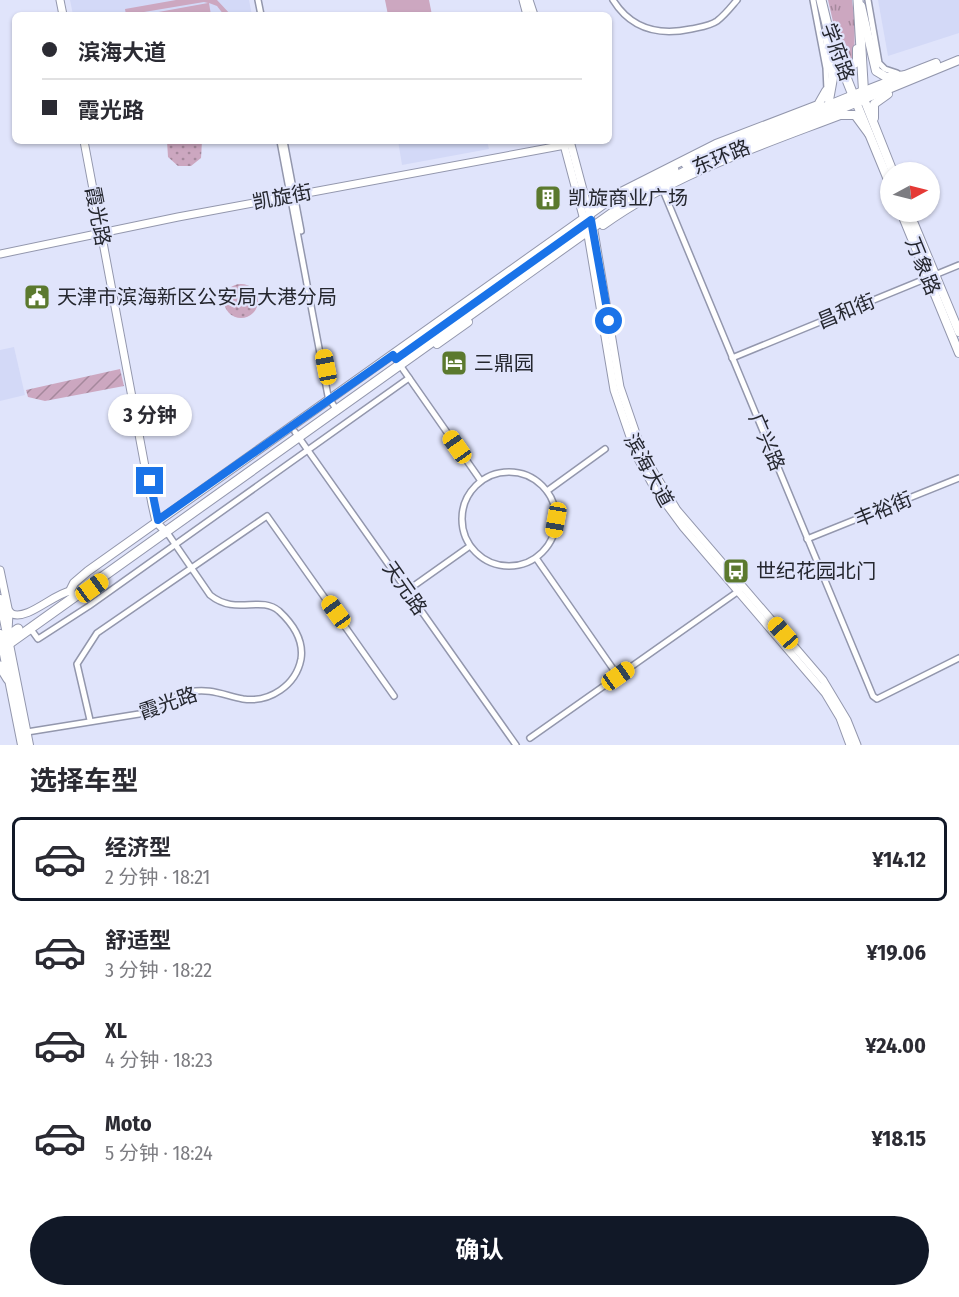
<!DOCTYPE html>
<html lang="zh">
<meta charset="utf-8">
<style>
body{margin:0;font-family:"Fira Sans Condensed","Noto Sans SC",sans-serif;background:#f7f7f7;color:#2b2b33;height:100vh;display:flex;flex-direction:column;font-size:22px;white-space:nowrap}
*{box-sizing:border-box;margin:0}
p{font-size:20px;color:#7c7c81}
.icon{flex:none;width:33px;height:33px;fill:none;stroke:currentColor;stroke-width:2;stroke-linecap:round;stroke-linejoin:round}
.map{position:relative;height:745px;overflow:hidden}
.panel{display:flex;flex-direction:column;background:#fff;flex:1}
.panel>*{flex:none}
.top-card{position:absolute;left:12px;top:12px;width:600px;height:132px;border-radius:9px;box-shadow:0 2px 4px #0004;display:grid;align-content:center;height:132px;padding:0 30px;background:#fff}
.needle{width:39px;rotate:83deg}
.buttons{position:absolute;left:880px;top:162px;display:grid;gap:12px}
.buttons a{display:grid;place-items:center;width:60px;height:60px;border-radius:50%;background:#fff;box-shadow:0 2px 4px #0004;font-size:30px}
.end{position:absolute;width:27px;height:27px;margin:-14px;border:8px solid #1a73e8;background:#fff;box-shadow:0 0 0 3px #fff}
.from{border-radius:50%}
.bubble{position:absolute;height:42px;border-radius:21px;background:#fff;box-shadow:0 2px 4px #0004;font-size:20px;font-weight:700;line-height:42px;text-align:center}
.car{position:absolute;width:18px;height:36px;margin:-18px -9px;border-radius:8px;box-shadow:0 0 4px 2px #0007;background:linear-gradient(#f5c518 24%,#345 0 40%,#f5c518 0 76%,#345 0 86%,#f5c518 0)}
.top-card b{display:flex;align-items:center;gap:21px;height:57px;font-size:22px}
.top-card b+b{border-top:2px solid #e1e1e2}
.top-card i{width:15px;height:15px;background:#2b2b33}
ul{padding:0;list-style:none}
li{display:flex;align-items:center;gap:18px;height:84px;margin:0 12px 9px;padding:0 18px;border:3px solid transparent;border-radius:9px}
li div{flex:1}
li b{display:block;font-size:22px}
li em{font-style:normal;font-weight:700}
li.current{border-color:#111827}
li>.icon{width:54px;height:54px;stroke-width:1.5}
h2{padding:0 30px;font-size:27px;line-height:72px}
.cta{display:flex;gap:12px;margin-top:auto;padding:12px 30px}
.cta a{flex:1;height:69px;border-radius:36px;background:#111827;color:#fff;font-size:24px;font-weight:700;line-height:69px;text-align:center}
.map>svg:first-child{display:block}
</style>
<div class="map">
<svg width="959" height="745" viewBox="0 0 959 745">
<defs>
<pattern id="grass-tufts" width="24" height="20" patternUnits="userSpaceOnUse" patternTransform="scale(1.5)"><rect width="24" height="20" fill="#cca7c0"/><path d="M3 7l-1-3M5 7V3M7 7l1-3M15 17l-1-3M17 17v-4M19 17l1-3" fill="none" stroke="#a5889c"/></pattern>
<pattern id="park-dots" width="8" height="8" patternUnits="userSpaceOnUse" patternTransform="scale(1.5)"><rect width="8" height="8" fill="#cca7c0"/><path d="M2 2h.1M6 6h.1" fill="none" stroke="#a5889c" stroke-width="1.8" stroke-linecap="round"/></pattern>
<pattern id="garden-furrows" width="10" height="10" patternUnits="userSpaceOnUse" patternTransform="scale(1.5)"><rect width="10" height="10" fill="#cca7c0"/><path d="M-1 1l2-2M0 10L10 0M9 11l2-2" fill="none" stroke="#a5889c"/></pattern>
</defs>
<rect width="100%" height="100%" fill="#e0e4fb"/>
<g fill="#d3d9f7">
<path d="M70 0H249L252 15H73Z"/>
<path d="M878 0H959V33L888 56Z"/>
<path d="M398 141H487L489 149 402 165Z"/>
<path d="M14 347 25 395 0 401V350Z"/>
</g>
<path fill="url(#grass-tufts)" d="M828 0H852L855 23 854 62H847L835 30Z"/>
<g fill="url(#park-dots)">
<path d="M167 141H202L201 158 191 166H178L168 157Z"/>
<circle cx="241" cy="301" r="17"/>
</g>
<path fill="url(#garden-furrows)" d="M120 369 124 386 45 401 28 397 26 390Z"/>
<g fill="#cca7c0">
<path d="M176 0H217L231 15H224L217 6 209 3 211 15H142L208 3 204 2 126 15 125 9Z"/>
<path d="M385 0H429L432 15H388Z"/>
</g>
<g fill="none" stroke-linecap="round" stroke-linejoin="round">
<defs>
<g id="street">
<path d="M258 0 261 15"/>
<path d="M613 0C631 29 658 36 691 29 700 27 710 26 717 21 725 15 731 7 737 0"/>
<path d="M813 0 826 68 827 90"/>
<path d="M868 0 879 63 885 69 897 73"/>
<path d="M280 141 328 396 337 411"/>
<path d="M284 141 301 231"/>
<path d="M662 188 873 696 877 699 959 658"/>
<path d="M393 355 481 481"/>
<path d="M732 358 959 265"/>
<path d="M295 432 516 745"/>
<circle cx="509" cy="519" r="47"/>
<path d="M547 491 605 449"/>
<path d="M807 539 959 478"/>
<path d="M536 558 618 676"/>
<path d="M415 585 470 546"/>
<path d="M30 628 38 639 89 606 409 378"/>
<path d="M90 720 77 664 97 633 267 516 394 696"/>
<path d="M27 732 139 714C157 709 171 696 189 692 210 688 223 695 243 699 270 703 296 685 301 659 304 640 293 624 279 611 260 595 236 616 210 595L166 531"/>
<path d="M530 738 740 590"/>
</g>
<g id="secondary">
<path d="M60 0 63 15"/>
<path d="M523 0 527 15"/>
<path d="M529 0 534 15"/>
<path d="M84 141 152 504 156 522 167 533"/>
<path d="M563 141 588 235 614 390 637 457 655 489 683 527 825 693 840 718 850 745"/>
<path d="M570 141 594 231 620 387 643 454 677 510 823 680 847 720 857 745"/>
<path d="M0 254 178 217 565 145"/>
<path d="M0 570 9 613 8 631"/>
<path d="M3 605 12 614C28 620 52 595 70 591"/>
</g>
<g id="primary">
<path d="M861 6 876 71 886 77 908 75"/>
<path d="M826 33 833 78 829 100"/>
<path d="M840 54 846 63 852 66 857 62V49"/>
<path d="M862 92 936 63"/>
<path d="M856 102 891 187"/>
<path d="M874 118V104L888 94"/>
<path d="M893 172 864 99 959 60"/>
<path d="M901 212 959 353"/>
<path d="M909 212 959 332"/>
<path d="M603 225C674 174 759 146 840 115H855L869 134"/>
<path d="M437 344 468 322"/>
<path d="M70 591 74 583 88 571 621 192 716 144 818 105 826 91"/>
<path d="M0 599 29 745"/>
<path d="M0 634 22 745"/>
</g>
<g id="highway">
<path d="M821 0 830 37 855 100"/>
<path d="M686 164 862 92"/>
<path d="M638 189 674 170"/>
<path d="M0 642 18 629"/>
<path d="M0 650 628 202 690 169 864 99 858 0"/>
<path d="M0 666 8 679"/>
</g>
</defs>
<use href="#street" stroke="#9397ad" stroke-width="8"/>
<use href="#secondary" stroke="#9397ad" stroke-width="9"/>
<use href="#primary" stroke="#9397ad" stroke-width="10"/>
<use href="#highway" stroke="#9397ad" stroke-width="11"/>
<use href="#street" stroke="#fff" stroke-width="5"/>
<use href="#secondary" stroke="#fff" stroke-width="7"/>
<use href="#primary" stroke="#fff" stroke-width="8"/>
<use href="#highway" stroke="#fff" stroke-width="9"/>
</g>
<g fill="none" stroke-linecap="round" stroke-linejoin="round">
<path stroke="#1a73e8" stroke-width="8" d="M150 481 158 520 393 355 396 359 591 220 609 321"/>
</g>
<defs>
<symbol id="building-square" viewBox="-11 -11 22 22"><rect x="-9" y="-9" width="18" height="18" rx="4" fill="#5b792e" stroke="#e0e4fb"/><path d="M-4-6H4V6H1V3H-1V6H-4ZM-2.5-4.3h1.7v1.8h-1.7ZM.8-4.3h1.7v1.8H.8ZM-2.5-1h1.7V.8h-1.7ZM.8-1h1.7V.8H.8Z" fill="#fff"/></symbol>
<symbol id="civic-square" viewBox="-11 -11 22 22"><rect x="-9" y="-9" width="18" height="18" rx="4" fill="#5b792e" stroke="#e0e4fb"/><path d="M-.6-6.5H3V-4.5H.6V-3L4-1V1h2V6H-6V1h2V-1L-.6-3ZM-1.2 2.5V6h2.4V2.5Z" fill="#fff"/></symbol>
<symbol id="hotel-square" viewBox="-11 -11 22 22"><rect x="-9" y="-9" width="18" height="18" rx="4" fill="#5b792e" stroke="#e0e4fb"/><path d="M-6-4.5h1.5V1H6V5H4.5V3h-9V5H-6ZM-4 0a1.8 1.8 0 1 1 3.6 0ZM.5 0V-2.5h3Q6-2.5 6 0Z" fill="#fff"/></symbol>
<symbol id="bus-square" viewBox="-11 -11 22 22"><rect x="-9" y="-9" width="18" height="18" rx="4" fill="#5b792e" stroke="#e0e4fb"/><path d="M-5-6H5V4H4V6H2V4H-2V6H-4V4H-5ZM-3.5-4V0h7V-4ZM-3.5 1.2v1.5H-2V1.2ZM2 1.2v1.5H3.5V1.2Z" fill="#fff"/></symbol>
</defs>
<g fill-rule="evenodd">
<use href="#building-square" x="533" y="183" width="30" height="30"/>
<use href="#civic-square" x="22" y="282" width="30" height="30"/>
<use href="#hotel-square" x="439" y="348" width="30" height="30"/>
<use href="#bus-square" x="721" y="556" width="30" height="30"/>
</g>
<g text-anchor="middle" stroke-width="4.5" stroke-linejoin="round" paint-order="stroke">
<g font-size="20" fill="#25272f" stroke="#e0e4fb">
<text transform="translate(838 52) rotate(70)" y="7">学府路</text>
<text transform="translate(721 157) rotate(-22)" y="7">东环路</text>
<text transform="translate(282 197) rotate(-11)" y="7">凯旋街</text>
<text transform="translate(98 216) rotate(79)" y="7">霞光路</text>
<text transform="translate(923 266) rotate(68)" y="7">万象路</text>
<text transform="translate(846 311) rotate(-22)" y="7">昌和街</text>
<text transform="translate(767 442) rotate(67)" y="7">广兴路</text>
<text transform="translate(649 470) rotate(61)" y="7">滨海大道</text>
<text transform="translate(883 509) rotate(-22)" y="7">丰裕街</text>
<text transform="translate(405 588) rotate(55)" y="7">天元路</text>
<text transform="translate(168 703) rotate(-19)" y="7">霞光路</text>
</g>
<g font-size="20" fill="#25272f" stroke="#e0e4fb" text-anchor="start">
<text x="568" y="205">凯旋商业广场</text>
<text x="57" y="304">天津市滨海新区公安局大港分局</text>
<text x="474" y="370">三鼎园</text>
<text x="756" y="578">世纪花园北门</text>
</g>
</g>
</svg>
<div class="buttons">
<a><svg class="needle" viewBox="-14 -14 28 28"><path d="M0-13l5 13h-10z" fill="#e53935"/><path d="M0 13l5-13h-10z" fill="#7c7c81"/></svg></a>
</div>
<i class="end from" style="left:609px;top:321px"></i>
<i class="end" style="left:150px;top:481px"></i>
<div class="bubble" style="left:108px;top:394px;width:84px">3 分钟</div>
<i class="car" style="left:326px;top:367px;rotate:349deg"></i>
<i class="car" style="left:457px;top:447px;rotate:325deg"></i>
<i class="car" style="left:556px;top:520px;rotate:190deg"></i>
<i class="car" style="left:92px;top:588px;rotate:54deg"></i>
<i class="car" style="left:336px;top:612px;rotate:324deg"></i>
<i class="car" style="left:783px;top:633px;rotate:319deg"></i>
<i class="car" style="left:618px;top:676px;rotate:55deg"></i>
<div class="top-card">
<b><i class="from"></i>滨海大道</b>
<b><i></i>霞光路</b>
</div>
</div>
<section class="panel">
<h2>选择车型</h2>
<ul>
<li class="current"><svg class="icon" aria-label="car" viewBox="0 0 24 24"><path d="M5 17H2v-5l4-1 3-4h7l3 4 3 1v5h-3M9 17h6M6 11h13"/><circle cx="7" cy="17" r="2"/><circle cx="17" cy="17" r="2"/></svg><div><b>经济型</b><p>2 分钟 · 18:21</p></div><em>¥14.12</em></li>
<li><svg class="icon" aria-label="car" viewBox="0 0 24 24"><path d="M5 17H2v-5l4-1 3-4h7l3 4 3 1v5h-3M9 17h6M6 11h13"/><circle cx="7" cy="17" r="2"/><circle cx="17" cy="17" r="2"/></svg><div><b>舒适型</b><p>3 分钟 · 18:22</p></div><em>¥19.06</em></li>
<li><svg class="icon" aria-label="car" viewBox="0 0 24 24"><path d="M5 17H2v-5l4-1 3-4h7l3 4 3 1v5h-3M9 17h6M6 11h13"/><circle cx="7" cy="17" r="2"/><circle cx="17" cy="17" r="2"/></svg><div><b>XL</b><p>4 分钟 · 18:23</p></div><em>¥24.00</em></li>
<li><svg class="icon" aria-label="car" viewBox="0 0 24 24"><path d="M5 17H2v-5l4-1 3-4h7l3 4 3 1v5h-3M9 17h6M6 11h13"/><circle cx="7" cy="17" r="2"/><circle cx="17" cy="17" r="2"/></svg><div><b>Moto</b><p>5 分钟 · 18:24</p></div><em>¥18.15</em></li>
</ul>
<div class="cta"><a>确认</a></div>
</section>
